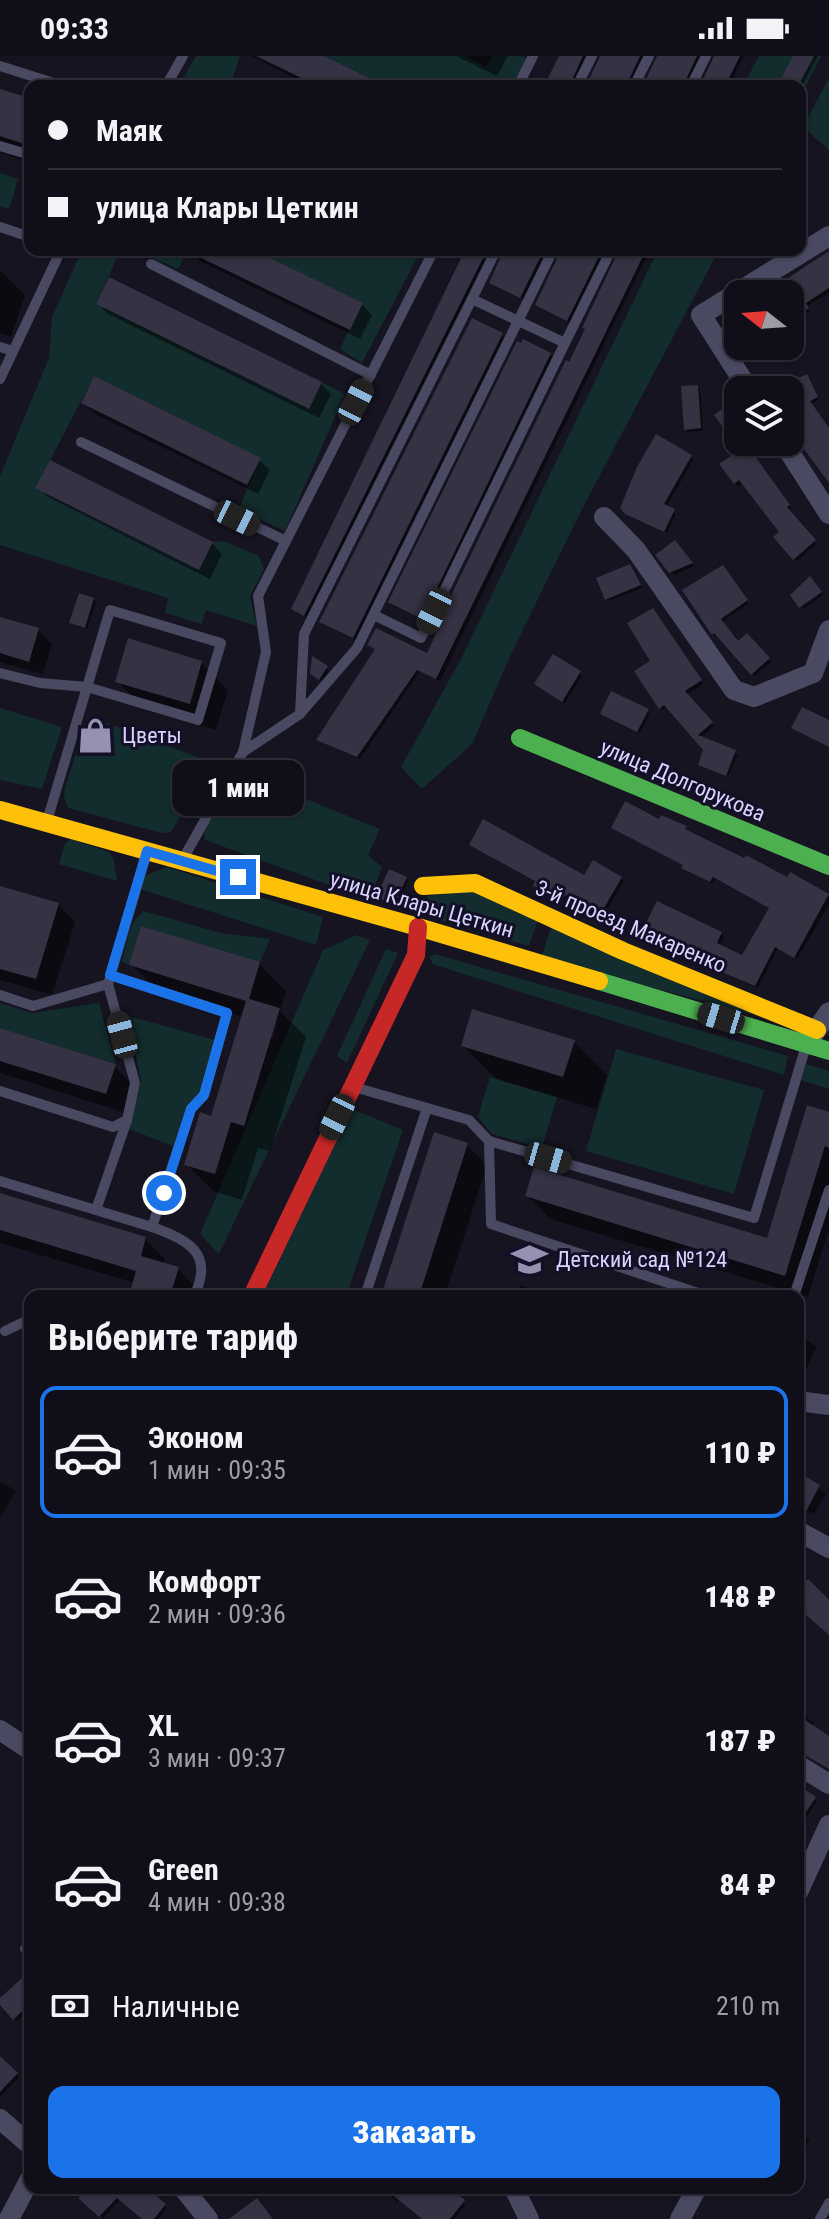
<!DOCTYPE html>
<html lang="ru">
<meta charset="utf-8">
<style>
body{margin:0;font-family:"Roboto Condensed",sans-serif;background:#1e1d26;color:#f1f3f6;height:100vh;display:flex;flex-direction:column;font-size:30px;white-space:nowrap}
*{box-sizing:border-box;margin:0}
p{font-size:26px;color:#9c9ca2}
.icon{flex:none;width:44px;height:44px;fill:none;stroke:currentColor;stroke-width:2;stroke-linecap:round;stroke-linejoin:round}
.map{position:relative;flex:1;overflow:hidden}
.sheet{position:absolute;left:24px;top:1234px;width:780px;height:904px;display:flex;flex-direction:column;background:#100f19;border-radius:16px;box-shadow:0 2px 6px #0004,0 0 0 2px #302f38}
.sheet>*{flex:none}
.banner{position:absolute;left:24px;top:24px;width:782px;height:176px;border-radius:16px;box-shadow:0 2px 6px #0004,0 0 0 2px #302f38;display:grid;align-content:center;height:176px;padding:0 24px;background:#100f19}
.needle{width:52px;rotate:287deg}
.tools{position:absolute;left:724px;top:224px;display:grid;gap:16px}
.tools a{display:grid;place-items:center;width:80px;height:80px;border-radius:16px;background:#100f19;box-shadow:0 2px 6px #0004,0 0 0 2px #302f38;font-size:40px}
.end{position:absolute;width:36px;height:36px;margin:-18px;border:10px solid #1a73e8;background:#fff;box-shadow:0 0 0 4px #fff}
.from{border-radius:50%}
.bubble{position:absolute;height:56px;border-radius:16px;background:#100f19;box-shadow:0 2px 6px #0004,0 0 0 2px #302f38;font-size:26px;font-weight:800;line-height:56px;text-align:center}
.car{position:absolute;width:24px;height:48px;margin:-24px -12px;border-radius:10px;box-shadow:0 0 6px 2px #0007;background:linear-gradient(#222 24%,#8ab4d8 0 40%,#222 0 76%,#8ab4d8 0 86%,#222 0)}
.banner b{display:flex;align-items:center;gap:28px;height:76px;font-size:30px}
.banner b+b{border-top:2px solid #302f38}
.banner i{width:20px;height:20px;background:#f1f3f6}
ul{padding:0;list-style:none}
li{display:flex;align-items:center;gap:24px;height:132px;margin:0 16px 12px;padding:0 8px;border:4px solid transparent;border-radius:16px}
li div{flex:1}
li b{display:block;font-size:30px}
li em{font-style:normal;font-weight:800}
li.on{border-color:#1a73e8}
li>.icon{width:72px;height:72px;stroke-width:1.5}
h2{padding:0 24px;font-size:36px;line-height:96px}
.pay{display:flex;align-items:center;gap:20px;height:88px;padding:0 24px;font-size:30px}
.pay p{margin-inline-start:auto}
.primary-button{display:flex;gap:16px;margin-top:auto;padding:16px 24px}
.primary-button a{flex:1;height:92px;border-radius:16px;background:#1a73e8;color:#fff;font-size:32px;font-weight:800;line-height:92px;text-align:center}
.status{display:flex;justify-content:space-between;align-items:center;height:56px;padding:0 40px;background:#100f19;direction:ltr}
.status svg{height:22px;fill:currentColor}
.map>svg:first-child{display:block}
</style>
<div class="status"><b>09:33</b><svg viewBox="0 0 49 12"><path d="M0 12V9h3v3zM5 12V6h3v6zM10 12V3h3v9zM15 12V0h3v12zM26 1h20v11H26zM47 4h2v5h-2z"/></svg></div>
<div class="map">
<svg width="829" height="2163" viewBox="0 0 829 2163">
<rect width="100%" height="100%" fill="#161421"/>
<g fill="#132c2d">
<path d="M196 0H240L230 30H179Z"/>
<path d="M324 0H464L486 11 493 0H524L527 5 514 30H386Z"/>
<path d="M759 0H821L800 42V30H743Z"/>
<path d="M829 22V94L803 71Z"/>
<path d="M0 117 18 123 9 153 0 150Z"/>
<path d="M82 194H187L178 213C158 205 139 193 118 200L96 248 308 353 322 326 345 338 285 475 239 453 260 402 94 320 36 431 199 513 213 486 224 485 259 500 264 513 250 540 257 570 206 554 202 568 165 557 168 542 0 489V420L49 302 52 261Z"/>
<path d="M254 194H421L362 307 340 293 362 247Z"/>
<path d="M658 194H719L582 453 512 596 472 688 422 733 401 711 462 601Z"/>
<path d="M0 652 62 671 42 733 0 724Z"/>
<path d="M88 660 213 707 171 776 162 777 68 752 64 742 65 732Z"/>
<path d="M244 709 264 726 380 773 368 799 382 811 370 844 205 784 204 773Z"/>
<path d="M70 783 109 796 114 804 117 825 59 808 65 788Z"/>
<path d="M166 811 323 861 316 889 140 833 144 820Z"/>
<path d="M474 832 539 862 529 890 429 861 427 840Z"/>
<path d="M144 855 221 877 270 883 260 906 129 909 122 906C127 888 128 866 144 855Z"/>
<path d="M552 869 767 962 541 902Z"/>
<path d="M356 879 370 884 219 1198 200 1178 323 894Z"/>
<path d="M386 893 398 897 347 1007 337 1000Z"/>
<path d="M435 898 788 1000 784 1019 432 908 430 900Z"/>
<path d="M0 947 32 957 99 947 116 1008 0 972Z"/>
<path d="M128 960 215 984 200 1037 188 1050 173 1090 129 1073 141 1026Z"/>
<path d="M616 993 764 1034 734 1138 586 1095Z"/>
<path d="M806 1008 829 1015V1033L801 1024Z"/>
<path d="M490 1021 557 1041 542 1092 492 1078 478 1061Z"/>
<path d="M350 1052 403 1074 346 1240H263Z"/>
</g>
<g fill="#0007" fill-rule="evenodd">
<path d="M252 0H320L382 30H310Z"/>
<path d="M456 0H508L497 20Z"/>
<path d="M561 0H587L572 30H546Z"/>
<path d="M601 0H644L629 30H588Z"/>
<path d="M658 0H701L686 30H645Z"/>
<path d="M715 0H744L729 30H702Z"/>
<path d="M795 0H818L800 34V30H780Z"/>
<path d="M0 35 30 45V106L0 97Z"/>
<path d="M190 194H249L362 249 372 259 360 283 200 205Z"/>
<path d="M467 194H492L307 561 293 553Z"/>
<path d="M506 194H548L524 244 494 229Z"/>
<path d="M562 194H606L570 266 537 249Z"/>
<path d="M619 194H650L440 625 420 615 360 703 322 686 377 594 370 589 427 600 587 274Z"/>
<path d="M829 198V237L807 250 810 255 790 268V238H768Z"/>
<path d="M0 214 25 239 11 281 0 277Z"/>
<path d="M98 248 321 328 331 338 319 362 108 258Z"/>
<path d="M502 279 504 282 356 584 324 568Z"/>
<path d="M550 299 553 301 425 564 394 548Z"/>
<path d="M806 320 819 344 811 348 829 374V423L790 357V334L779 333Z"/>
<path d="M697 331 700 333 703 375 688 376 686 373Z"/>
<path d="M83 346 259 404 270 414 258 438 93 357Z"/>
<path d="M656 381 694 403 666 451 676 458 667 477 630 460 622 451Z"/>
<path d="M749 394 791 453 788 455 817 488 797 505 776 481 782 476 743 426 738 430 735 427Z"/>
<path d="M38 431 212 487 222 498 210 523 48 441Z"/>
<path d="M678 489 694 510 674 519 671 516Z"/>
<path d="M632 513 642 532 609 545 606 543Z"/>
<path d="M726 514 749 547 722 566 738 588 747 580 771 606 755 620 718 579 716 581 713 578 685 535Z"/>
<path d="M813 525 823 539 803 553 800 550Z"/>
<path d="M93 544 96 546 87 573 74 569 72 566Z"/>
<path d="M656 557 703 628 686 639 714 670 700 682 738 699 728 721 700 708 706 694 668 651 663 654 660 651 652 606Z"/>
<path d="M0 563 38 574 52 588 43 618 0 606Z"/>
<path d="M314 603 329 615 322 625 315 620Z"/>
<path d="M201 607 228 634 216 674 144 652 117 625Z"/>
<path d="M580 617 582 620 565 647 539 631Z"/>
<path d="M647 655 650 658 640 677 605 660Z"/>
<path d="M106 674 109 677 105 691 87 684Z"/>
<path d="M660 766 686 771 687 776 788 824 791 818 829 841V849L797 903 778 892 758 932 722 916 691 862 721 878 724 881 719 890 743 902 771 852 716 822 713 828 686 814Z"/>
<path d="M621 822 624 825 603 860 568 840 565 846 538 832Z"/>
<path d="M406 823 408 825 398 848 379 841Z"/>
<path d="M0 832 58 849 75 866 52 939 0 924Z"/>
<path d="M131 908H259L286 935 280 955 306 981 270 1095 258 1092 242 1144 213 1135 186 1108 212 1062 243 961 158 935ZM274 965 277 968 272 983 269 981Z"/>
<path d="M0 974 114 1010 134 1030 126 1057 0 1017Z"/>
<path d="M574 986 607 1019 596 1053 496 1023 463 990Z"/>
<path d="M829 1058V1173L808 1241 550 1163 527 1140 768 1185Z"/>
<path d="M467 1089 487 1109 445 1240H383Z"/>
<path d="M0 1139 145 1183 165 1203 164 1208 178 1213 198 1233 195 1240H131L135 1227 0 1187Z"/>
<path d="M520 1229 546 1237 548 1240H517Z"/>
<path d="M798 1278 817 1291 806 1313 798 1309Z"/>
<path d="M798 1419 826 1437 814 1458 798 1450Z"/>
<path d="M0 1425 16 1435 0 1462Z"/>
<path d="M798 1656 814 1667 812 1670 829 1682V1713L798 1692Z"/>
<path d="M798 1731 817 1745 798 1775Z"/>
<path d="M30 1934V1967L23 1959 17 1965 0 1945Z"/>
<path d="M0 2002 19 2021 1 2040H0Z"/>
<path d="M798 2075 810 2084 798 2102Z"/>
<path d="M91 2132H144L167 2152 158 2163H145L121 2143 103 2162 81 2142Z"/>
<path d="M381 2132H446L466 2149 454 2163H425L400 2143 398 2146Z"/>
</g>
<g fill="#343243">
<path d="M256 0H324L386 30H318Z"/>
<path d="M559 0H583L569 30H544Z"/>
<path d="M600 0H640L626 30H586Z"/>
<path d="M657 0H697L683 30H643Z"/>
<path d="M714 0H740L725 30H700Z"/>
<path d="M793 0H814L798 30H777Z"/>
<path d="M0 33 30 42V90L0 80Z"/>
<path d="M185 194H254L363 247 350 274Z"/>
<path d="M465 194H487L304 560 291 553Z"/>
<path d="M504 194H544L520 242 489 227Z"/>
<path d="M561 194H602L567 265 535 249Z"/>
<path d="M619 194H646L436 623 417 614 357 701 316 684 375 593 367 589 376 572 427 597 439 571 436 570 566 304 569 306 585 273 582 272Z"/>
<path d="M829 195V232L806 247 809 252 790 265V238H764Z"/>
<path d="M109 221 322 326 309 353 96 248Z"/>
<path d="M472 262 503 277 353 582 319 566Z"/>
<path d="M523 283 551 297 422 563 388 546 517 285 521 287Z"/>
<path d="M807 318 818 341 810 345 829 372V427L790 374V326Z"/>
<path d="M94 320 261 402 247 429 81 347Z"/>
<path d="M698 329 701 372 684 374 681 330Z"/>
<path d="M732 346 738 354V392L714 359Z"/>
<path d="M656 378 692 399 664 448 675 453 664 476 625 458 620 452 637 411Z"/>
<path d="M747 389 790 449 787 451 816 484 793 504 773 481 779 476 739 424 734 428 719 408Z"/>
<path d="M50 404 213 486 199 514 35 432Z"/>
<path d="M675 484 693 507 669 517 655 499Z"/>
<path d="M630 508 641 529 605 544 596 522Z"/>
<path d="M723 509 748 544 721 563 738 585 747 577 770 602 751 619 714 577 712 579 682 534Z"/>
<path d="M810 520 822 536 799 552 790 539Z"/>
<path d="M79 537 94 542 85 572 69 567Z"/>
<path d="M653 552 702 624 685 635 713 666 698 679 736 694 726 720 698 709 703 694 664 649 659 653 634 615 650 605 627 567Z"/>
<path d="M0 561 39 572 29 606 0 597Z"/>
<path d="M128 582 202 605 190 648 115 626Z"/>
<path d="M553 598 581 615 562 646 534 628Z"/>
<path d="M312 600 328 610 319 624 310 618Z"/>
<path d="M611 635 649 653 637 676 600 658Z"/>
<path d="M802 651 829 664V691L791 672Z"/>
<path d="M90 667 108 672 103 690 84 685Z"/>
<path d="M625 745 659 763 661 759 687 770 685 773 744 802 746 799 787 821 790 816 829 838 794 902 775 891 755 930 717 914 718 911 643 873 657 845 722 876 717 887 742 899 769 852 713 821 710 826 681 812 683 809 611 772Z"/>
<path d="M483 763 584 819 593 804 622 821 600 859 565 839 562 845 533 830 535 825 469 789Z"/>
<path d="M389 813 407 821 395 847 376 842Z"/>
<path d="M0 830 59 847 36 923 0 913Z"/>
<path d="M141 870 260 906 249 943 280 952 244 1070 231 1066 215 1118 184 1109 200 1056 211 1060 246 945 129 909Z"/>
<path d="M472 953 575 984 563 1021 461 990Z"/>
<path d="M0 972 116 1008 106 1038 0 1005Z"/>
<path d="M807 1049 829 1056V1092L825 1090 785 1220 525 1140 534 1111 767 1182Z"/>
<path d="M434 1076 468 1087 419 1240H381Z"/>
<path d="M0 1137 146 1181 141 1200 179 1211 170 1240H129L136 1215 0 1174Z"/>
<path d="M798 1416 820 1429 802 1463 798 1462Z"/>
<path d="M808 1523 829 1544V1579L798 1552V1534Z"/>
<path d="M798 1659 829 1680V1713L798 1695Z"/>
<path d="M798 1729 816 1741 798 1768Z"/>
<path d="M22 1922 30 1931V1948L13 1964 0 1949V1942Z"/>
<path d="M0 2000 18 2017 0 2036Z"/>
<path d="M88 2132H147L166 2148 154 2163H142L117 2142 99 2161 78 2142Z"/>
<path d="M384 2132H450L465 2144 450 2163H422Z"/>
<path d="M257 2142 273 2163H229Z"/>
</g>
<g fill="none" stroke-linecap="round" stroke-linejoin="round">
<g stroke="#4a4962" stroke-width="10">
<path d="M0 10 63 30"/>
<path d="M234 29 237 30"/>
<path d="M166 30 183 0"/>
<path d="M518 30 533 0"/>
<path d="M577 30 592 0"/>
<path d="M634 30 649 0"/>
<path d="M691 30 706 0"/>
<path d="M0 90 30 99"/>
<path d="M0 171 30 181"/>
<path d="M496 194 472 243 565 287 611 194"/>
<path d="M151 208 371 319"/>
<path d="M0 291 13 295"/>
<path d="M0 323 61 194"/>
<path d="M81 386 286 485"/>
<path d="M374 559 421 582 565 287"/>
<path d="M0 617 40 627 87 631 198 664 221 587 110 554 47 765"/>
<path d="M300 658 304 578 472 243"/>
<path d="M243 696 266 596 258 540 434 194"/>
<path d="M183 803 243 696 300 658 357 592 553 194"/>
<path d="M110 919 227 957 204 1039 191 1053 152 1171C188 1184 215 1197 194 1240"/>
<path d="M0 939 33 950 108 928 147 796"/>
<path d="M354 1031 469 1064 489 1085 754 1162 806 990"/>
<path d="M0 1035 113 1071 127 1064 135 1027 108 928"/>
<path d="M489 1085 491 1168 707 1240"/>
<path d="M0 1125 152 1171"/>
<path d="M96 1154 127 1064"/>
<path d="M365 1240 427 1052"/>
<path d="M711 1240 795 1237 829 1134"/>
<path d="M5 1275 30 1263"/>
<path d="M25 1893 30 1888"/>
<path d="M820 2163 829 2147"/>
</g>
<g stroke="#4a4962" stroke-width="20">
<path d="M749 334 701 259 829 180"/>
<path d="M783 386 829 458"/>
<path d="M604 461 636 494 734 634 754 641 813 617"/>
<path d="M813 617 829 574"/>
<path d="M809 985 829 956"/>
<path d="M798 1345 829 1349"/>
<path d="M798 1475 829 1492"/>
<path d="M0 1674 30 1694"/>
<path d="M798 1709 829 1728"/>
<path d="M798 1836 829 1769"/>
<path d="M0 2063 30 2089"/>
<path d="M183 2132 208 2163"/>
<path d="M514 2132 529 2163"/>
<path d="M9 2163 30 2123"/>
<path d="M680 2163 697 2132"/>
</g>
<g stroke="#4caf50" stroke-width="18">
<path d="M520 682 829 810"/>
<path d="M599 925 829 995"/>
</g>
<g stroke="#ffc107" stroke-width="18">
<path d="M0 754 418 871 599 925"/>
<path d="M423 830 475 827 623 895 817 974"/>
</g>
<path stroke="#c62828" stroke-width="18" d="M252 1240 416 899 418 871"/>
</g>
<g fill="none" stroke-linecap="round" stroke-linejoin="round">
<path stroke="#1a73e8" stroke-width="10" d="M164 1137 191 1053 204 1039 227 957 110 919 147 795 238 821"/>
</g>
<defs>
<symbol id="shop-bare" viewBox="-9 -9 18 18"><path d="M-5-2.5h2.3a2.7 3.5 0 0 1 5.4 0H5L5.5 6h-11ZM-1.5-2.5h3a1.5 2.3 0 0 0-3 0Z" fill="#9591b1" stroke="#130f26" stroke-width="2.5" paint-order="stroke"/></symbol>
<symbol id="school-bare" viewBox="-9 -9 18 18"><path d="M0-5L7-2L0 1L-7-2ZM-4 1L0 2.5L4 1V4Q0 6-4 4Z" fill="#9591b1" stroke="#130f26" stroke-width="2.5" paint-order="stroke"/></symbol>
</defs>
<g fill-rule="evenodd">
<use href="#shop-bare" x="70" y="654" width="51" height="51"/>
<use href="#school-bare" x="504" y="1178" width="51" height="51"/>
</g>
<g text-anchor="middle" stroke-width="6" stroke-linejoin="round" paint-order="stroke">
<g font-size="22" fill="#d9d4ff" stroke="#130f26" text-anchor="start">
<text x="122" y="687">Цветы</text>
<text x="556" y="1211">Детский сад №124</text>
</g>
<g font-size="22" fill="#d9d4ff" stroke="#130f26">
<text transform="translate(683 724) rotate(23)" y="8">улица Долгорукова</text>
<text transform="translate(422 848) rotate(16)" y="8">улица Клары Цеткин</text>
<text transform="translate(631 870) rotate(23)" y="8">3-й проезд Макаренко</text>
</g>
</g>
</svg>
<div class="tools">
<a><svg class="needle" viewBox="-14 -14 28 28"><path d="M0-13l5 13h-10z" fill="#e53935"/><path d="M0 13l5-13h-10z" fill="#9c9ca2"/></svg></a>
<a><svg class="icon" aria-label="layers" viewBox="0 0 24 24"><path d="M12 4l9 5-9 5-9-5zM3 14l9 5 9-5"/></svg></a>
</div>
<i class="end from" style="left:164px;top:1137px"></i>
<i class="end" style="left:238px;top:821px"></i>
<div class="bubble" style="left:172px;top:704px;width:132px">1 мин</div>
<i class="car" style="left:356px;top:346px;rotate:27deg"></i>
<i class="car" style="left:237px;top:462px;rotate:116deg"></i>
<i class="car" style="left:434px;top:555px;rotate:206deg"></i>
<i class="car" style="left:721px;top:962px;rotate:287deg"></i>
<i class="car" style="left:122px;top:979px;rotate:345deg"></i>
<i class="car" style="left:337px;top:1061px;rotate:206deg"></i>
<i class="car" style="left:548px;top:1102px;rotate:106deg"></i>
<div class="banner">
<b><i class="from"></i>Маяк</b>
<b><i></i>улица Клары Цеткин</b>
</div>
<section class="sheet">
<h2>Выберите тариф</h2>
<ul>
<li class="on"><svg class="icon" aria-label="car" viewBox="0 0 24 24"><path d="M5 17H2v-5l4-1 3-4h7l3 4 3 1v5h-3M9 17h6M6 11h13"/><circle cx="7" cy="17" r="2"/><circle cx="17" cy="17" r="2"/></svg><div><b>Эконом</b><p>1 мин · 09:35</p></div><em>110 ₽</em></li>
<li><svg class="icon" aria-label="car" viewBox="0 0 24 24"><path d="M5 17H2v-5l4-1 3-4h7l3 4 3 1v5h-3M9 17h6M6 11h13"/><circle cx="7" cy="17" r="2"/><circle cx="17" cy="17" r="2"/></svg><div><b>Комфорт</b><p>2 мин · 09:36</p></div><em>148 ₽</em></li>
<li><svg class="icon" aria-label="car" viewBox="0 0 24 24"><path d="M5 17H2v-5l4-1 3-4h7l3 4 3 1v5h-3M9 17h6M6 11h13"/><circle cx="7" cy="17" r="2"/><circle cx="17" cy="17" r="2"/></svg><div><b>XL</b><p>3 мин · 09:37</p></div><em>187 ₽</em></li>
<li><svg class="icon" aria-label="car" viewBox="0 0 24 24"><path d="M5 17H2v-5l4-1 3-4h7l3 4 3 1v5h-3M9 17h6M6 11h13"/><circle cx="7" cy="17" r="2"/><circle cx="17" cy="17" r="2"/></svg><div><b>Green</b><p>4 мин · 09:38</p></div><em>84 ₽</em></li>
</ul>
<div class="pay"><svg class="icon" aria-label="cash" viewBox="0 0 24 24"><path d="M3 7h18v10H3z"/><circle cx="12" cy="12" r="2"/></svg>Наличные<p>210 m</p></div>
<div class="primary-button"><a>Заказать</a></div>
</section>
</div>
